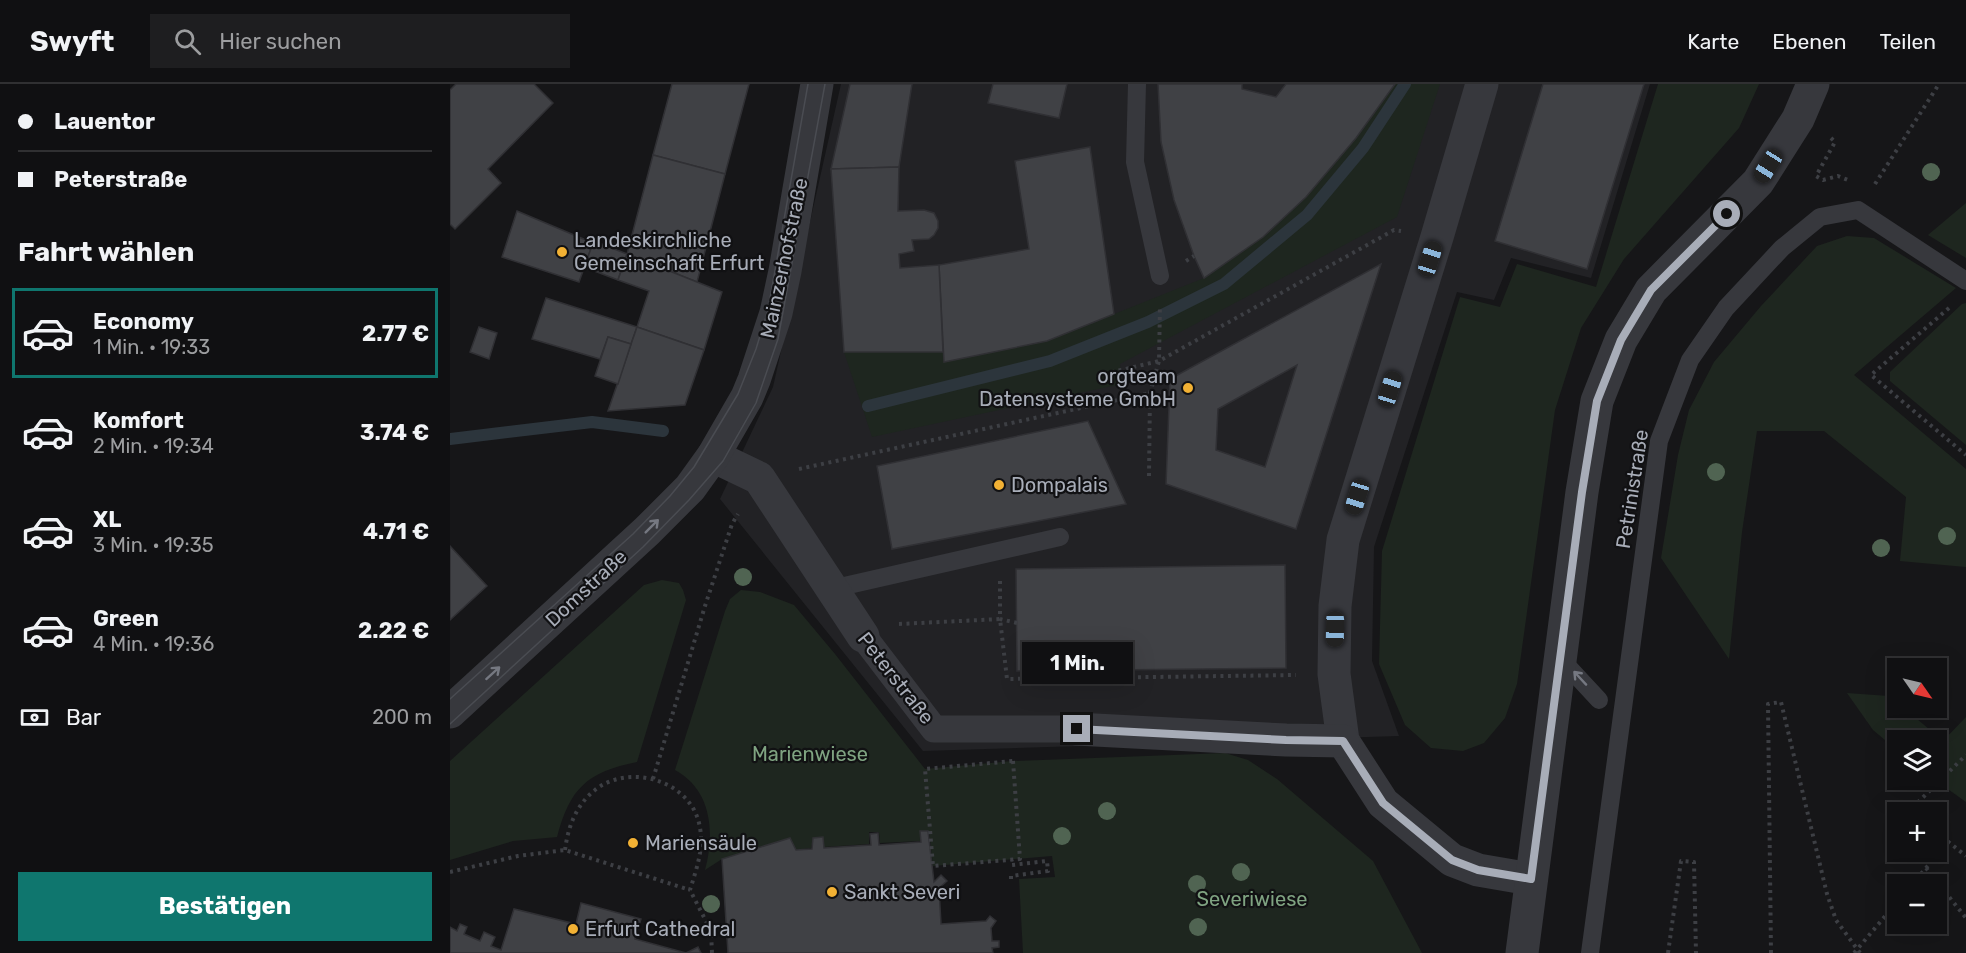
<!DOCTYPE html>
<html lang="de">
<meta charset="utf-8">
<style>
body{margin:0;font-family:Rubik,sans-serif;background:#1e1e20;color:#f1f3f6;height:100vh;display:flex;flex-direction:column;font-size:22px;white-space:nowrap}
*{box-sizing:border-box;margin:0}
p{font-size:20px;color:#9c9d9f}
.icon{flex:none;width:33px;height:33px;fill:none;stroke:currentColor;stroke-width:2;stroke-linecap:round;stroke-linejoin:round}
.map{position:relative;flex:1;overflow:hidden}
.side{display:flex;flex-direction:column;background:#101012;width:450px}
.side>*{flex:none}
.top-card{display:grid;align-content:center;height:132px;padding:0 18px;background:#101012}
.needle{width:39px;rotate:124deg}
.fabs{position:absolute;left:1437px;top:574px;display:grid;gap:12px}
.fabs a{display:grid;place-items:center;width:60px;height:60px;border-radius:0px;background:#101012;box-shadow:0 6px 24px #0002,0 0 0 2px #303032;font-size:30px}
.end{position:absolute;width:27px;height:27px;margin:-14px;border:8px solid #a8adb8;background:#111;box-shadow:0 0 0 3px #111}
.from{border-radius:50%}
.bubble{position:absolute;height:42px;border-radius:0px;background:#101012;box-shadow:0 6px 24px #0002,0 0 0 2px #303032;font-size:20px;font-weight:700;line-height:42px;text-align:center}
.car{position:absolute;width:18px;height:36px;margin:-18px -9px;border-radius:8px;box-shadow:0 0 4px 2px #0007;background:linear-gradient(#222 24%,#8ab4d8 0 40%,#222 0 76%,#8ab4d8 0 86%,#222 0)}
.top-card b{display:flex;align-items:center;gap:21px;height:57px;font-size:22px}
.top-card b+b{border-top:2px solid #303032}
.top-card i{width:15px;height:15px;background:#f1f3f6}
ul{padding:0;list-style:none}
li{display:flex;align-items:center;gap:18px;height:90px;margin:0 12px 9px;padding:0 6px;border:3px solid transparent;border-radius:0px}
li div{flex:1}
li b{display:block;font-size:22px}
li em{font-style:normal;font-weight:700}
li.on{border-color:#0f766e}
li>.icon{width:54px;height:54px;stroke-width:1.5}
h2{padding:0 18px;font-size:27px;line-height:72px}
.pay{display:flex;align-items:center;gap:15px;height:66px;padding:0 18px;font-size:22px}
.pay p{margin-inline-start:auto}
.action{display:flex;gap:12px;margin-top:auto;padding:12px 18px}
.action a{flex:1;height:69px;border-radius:0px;background:#0f766e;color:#fff;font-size:24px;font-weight:700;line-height:69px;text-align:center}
header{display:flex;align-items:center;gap:36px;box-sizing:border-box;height:84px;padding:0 30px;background:#101012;border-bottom:2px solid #303032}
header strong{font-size:28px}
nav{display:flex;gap:33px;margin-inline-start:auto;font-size:21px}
.search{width:420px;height:54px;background:#1e1e20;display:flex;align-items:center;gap:15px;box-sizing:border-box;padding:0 21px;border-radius:0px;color:#9c9d9f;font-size:22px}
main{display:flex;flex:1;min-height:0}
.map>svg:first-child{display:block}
</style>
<header>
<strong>Swyft</strong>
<div class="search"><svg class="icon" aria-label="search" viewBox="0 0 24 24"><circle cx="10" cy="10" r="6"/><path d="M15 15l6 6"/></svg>Hier suchen</div>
<nav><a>Karte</a><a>Ebenen</a><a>Teilen</a></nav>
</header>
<main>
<section class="side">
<div class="top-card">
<b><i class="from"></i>Lauentor</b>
<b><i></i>Peterstraße</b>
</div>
<h2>Fahrt wählen</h2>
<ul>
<li class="on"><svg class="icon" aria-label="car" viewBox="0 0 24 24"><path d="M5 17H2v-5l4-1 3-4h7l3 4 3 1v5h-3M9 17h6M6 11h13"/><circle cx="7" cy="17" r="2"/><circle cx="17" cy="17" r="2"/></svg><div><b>Economy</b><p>1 Min. · 19:33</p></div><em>2.77 €</em></li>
<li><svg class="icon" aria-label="car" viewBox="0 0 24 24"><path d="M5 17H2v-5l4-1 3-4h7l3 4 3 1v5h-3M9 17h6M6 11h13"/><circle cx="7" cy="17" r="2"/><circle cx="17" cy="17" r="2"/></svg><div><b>Komfort</b><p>2 Min. · 19:34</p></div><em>3.74 €</em></li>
<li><svg class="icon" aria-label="car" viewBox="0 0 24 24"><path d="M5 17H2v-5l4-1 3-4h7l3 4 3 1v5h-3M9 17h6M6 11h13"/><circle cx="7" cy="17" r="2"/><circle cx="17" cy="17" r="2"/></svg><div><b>XL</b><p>3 Min. · 19:35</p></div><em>4.71 €</em></li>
<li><svg class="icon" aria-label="car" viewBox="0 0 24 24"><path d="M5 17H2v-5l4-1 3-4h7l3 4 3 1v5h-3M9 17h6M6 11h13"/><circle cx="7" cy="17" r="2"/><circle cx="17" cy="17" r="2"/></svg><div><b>Green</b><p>4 Min. · 19:36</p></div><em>2.22 €</em></li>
</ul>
<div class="pay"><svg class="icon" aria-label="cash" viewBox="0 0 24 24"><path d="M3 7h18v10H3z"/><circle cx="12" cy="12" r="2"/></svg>Bar<p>200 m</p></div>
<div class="action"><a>Bestätigen</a></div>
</section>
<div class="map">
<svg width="1516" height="869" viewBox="0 0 1516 869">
<rect width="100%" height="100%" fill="#161618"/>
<path fill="#222225" d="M391 0H1200L1141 194 1061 174 1044 216 1007 208 924 463 922 577 949 652 473 667 270 415 323 303Z"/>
<g fill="#1e261f">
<path d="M945 0H990L947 133 670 280 672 300 422 353 394 268H493L494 278 597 257 754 194Z"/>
<path d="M1208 0H1309L1289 44 1174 175 1131 244 1105 326 1067 600 1055 634 1034 659 1013 667 981 664 955 641 929 580 932 467 1010 213 1050 223 1067 180 1146 203Z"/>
<path d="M1516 119V174L1478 151Z"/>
<path d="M1397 152 1424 154 1506 204 1404 291 1516 385V483L1450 477 1456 413 1374 347H1307L1292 448 1279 575 1211 474 1228 371 1239 326 1264 278 1311 222 1367 162Z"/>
<path d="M1516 219V361L1440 297V288L1512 220Z"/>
<path d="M212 496 229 499 233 506 236 516 187 678C137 688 120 704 107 753L63 757 0 776V677L194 501Z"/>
<path d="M291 506 310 508 344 521 385 570 475 685 563 677 775 669 798 676 827 695 923 777 972 869H573L569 795 605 793 602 772 483 782 479 747H470V757L430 759 429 748H419V760L374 763 373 753 364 754 361 764 346 766 340 754 272 775 255 786C265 749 262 706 225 686L275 527 280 515Z"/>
<path d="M1397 609 1439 612 1447 619 1448 624H1454L1493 657 1516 633V718L1485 696 1486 657H1448L1447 666 1423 646Z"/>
</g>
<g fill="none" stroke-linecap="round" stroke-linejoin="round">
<g stroke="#2c353c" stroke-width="12">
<path d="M418 322 600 277 698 238 774 200 857 131 913 64 955 0"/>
<path d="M0 355 142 338 213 347"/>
</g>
</g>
<g fill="#404145" stroke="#303034" stroke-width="1.5" fill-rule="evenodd">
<path d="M6 0H84L103 19 38 85 51 99 5 145 0 140V6Z"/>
<path d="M222 0H299L275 90 203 71Z"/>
<path d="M400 0H462L449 83 381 85Z"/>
<path d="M543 0H617L609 34 538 19Z"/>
<path d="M708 0H792V5L826 13 836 0H945L906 54 856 113 813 153 754 194 744 172 724 116 711 58Z"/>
<path d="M1093 0H1194L1137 185 1045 157Z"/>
<path d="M640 63 664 230 597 257 494 278 489 181 579 165 565 77Z"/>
<path d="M203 71 275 90 247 198 177 170Z"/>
<path d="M449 83 448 127 474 126 484 129 488 137V144L484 151 479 155 462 156 464 167 449 170 450 184 489 181 493 268H394L381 85Z"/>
<path d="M67 127 143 159 129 198 52 173Z"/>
<path d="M144 157 177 170 168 196 134 183Z"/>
<path d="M177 170 272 208 254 266 187 243 199 207 168 196Z"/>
<path d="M931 180 846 445 716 400 720 295ZM847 281 815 383 766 366 768 325Z"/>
<path d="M96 214 187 243 181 260 158 253 150 275 82 255Z"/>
<path d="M29 243 47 249 39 275 20 268Z"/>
<path d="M187 243 254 266 235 321 158 327Z"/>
<path d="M158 253 181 260 168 300 145 292Z"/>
<path d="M638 337 676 420 442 465 427 382Z"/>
<path d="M0 462 37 502 0 536Z"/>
<path d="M835 481 836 584 567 587 566 485Z"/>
<path d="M470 747H478L484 798 491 791 497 797 489 804 491 840 536 837 540 832 546 837 541 844 542 857H549V863L542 864 543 869H278L272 775 340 754 346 766 362 765 363 754 373 753 374 764 421 761 420 750 428 749 429 761 471 758Z"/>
<path d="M131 819 191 835 185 855 236 869 248 863 251 869H0V843L7 847 10 840 17 843 14 850 30 857 34 848 45 853 41 862 51 866 64 825 126 840Z"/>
</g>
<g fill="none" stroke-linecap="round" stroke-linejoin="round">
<g stroke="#3d3f44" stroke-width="4" stroke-dasharray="3 4.5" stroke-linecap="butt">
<path d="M1381 54 1385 58 1366 92 1373 96 1388 92 1398 96"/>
<path d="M1425 100 1489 0"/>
<path d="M736 177 744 172"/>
<path d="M1499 224 1421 291 1516 371"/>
<path d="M654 290 709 277 710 221"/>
<path d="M349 385 700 309"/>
<path d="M699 392 700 309 709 277 944 146 951 147"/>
<path d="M550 497V535L567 539"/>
<path d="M449 540 550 535 557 595 846 591"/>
<path d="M563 677 570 775 483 782 475 685Z"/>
<path d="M203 695 255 522 282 440 288 430"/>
<path d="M1461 729 1459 727 1516 671"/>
<path d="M1486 748 1516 772"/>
<path d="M115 766C118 743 126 721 145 706 180 678 243 697 250 744 254 765 246 786 240 806L261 847 262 869"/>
<path d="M1476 784 1516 834"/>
<path d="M0 788 68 772 115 766 240 806"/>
<path d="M561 795V792L598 787 597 777 562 781V776"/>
<path d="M1461 801 1499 758"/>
<path d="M1218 869 1231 777 1244 778 1246 869"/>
<path d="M1321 869 1318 620 1331 618 1377 810 1386 836 1410 869"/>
<path d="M1404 869 1448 817"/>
</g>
<g stroke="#37383d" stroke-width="18">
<path d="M687 0 685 78 710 192"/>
<path d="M381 505 610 453"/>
<path d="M1110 574 1149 616"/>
<path d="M1140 869 1209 357 1240 276 1276 224 1332 164 1370 133 1408 126 1516 197"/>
</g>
<path stroke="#37383d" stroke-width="27" d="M413 552 484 645H626"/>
<g stroke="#37383d" stroke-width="33">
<path d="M1032 0 987 153 893 456 885 522 884 590 893 657 933 719 1002 776 1028 786 1081 795"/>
<path d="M263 372 309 394 413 552"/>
<path d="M0 628 197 447 240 404 263 372 297 313 304 296 326 229 335 187 367 0"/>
<path d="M626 645 836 656 893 657"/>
<path d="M1072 869 1132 408 1147 317 1171 256 1201 206 1308 98 1348 35 1363 0"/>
</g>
<g stroke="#4a4c52" stroke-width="1.5">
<path d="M0 615 183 450 220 412 244 383 288 310 306 265 318 226 358 0"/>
<path d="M0 640 193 463 239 416 273 377 306 319 328 255 375 0"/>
</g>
</g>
<g fill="#506452">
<circle cx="1481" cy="88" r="9"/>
<circle cx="1266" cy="388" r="9"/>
<circle cx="1497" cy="452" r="9"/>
<circle cx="1431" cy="464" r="9"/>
<circle cx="293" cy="493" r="9"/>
<circle cx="657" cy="727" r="9"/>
<circle cx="612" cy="752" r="9"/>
<circle cx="791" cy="788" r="9"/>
<circle cx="747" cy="800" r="9"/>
<circle cx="261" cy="820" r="9"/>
<circle cx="748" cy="843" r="9"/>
</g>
<defs><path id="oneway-shaft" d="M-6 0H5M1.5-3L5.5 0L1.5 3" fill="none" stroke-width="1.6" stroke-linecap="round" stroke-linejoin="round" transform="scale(1.5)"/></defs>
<g stroke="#757881">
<use href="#oneway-shaft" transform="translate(202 442) rotate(-45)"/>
<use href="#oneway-shaft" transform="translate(43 589) rotate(-42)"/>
<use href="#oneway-shaft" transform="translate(1130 594) rotate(-133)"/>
</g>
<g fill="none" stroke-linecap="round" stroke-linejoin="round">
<path stroke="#a8adb8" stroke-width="8" d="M627 645 836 656 893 657 933 719 1002 776 1028 786 1081 795 1132 408 1147 317 1171 256 1201 206 1277 130"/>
</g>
<g fill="#f2b134" stroke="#111113" stroke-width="2">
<circle cx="112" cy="168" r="6"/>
<circle cx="738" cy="304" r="6"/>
<circle cx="549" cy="401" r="6"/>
<circle cx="183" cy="759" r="6"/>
<circle cx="382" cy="808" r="6"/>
<circle cx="123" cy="845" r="6"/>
</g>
<g text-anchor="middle" stroke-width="4.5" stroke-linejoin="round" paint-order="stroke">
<g font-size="20" fill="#a8adb8" stroke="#111113" text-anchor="start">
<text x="124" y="163">Landeskirchliche<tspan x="124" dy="23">Gemeinschaft Erfurt</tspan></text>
<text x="726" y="299" text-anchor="end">orgteam<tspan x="726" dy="23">Datensysteme GmbH</tspan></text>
<text x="561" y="408">Dompalais</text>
<text x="195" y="766">Mariensäule</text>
<text x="394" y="815">Sankt Severi</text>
<text x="135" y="852">Erfurt Cathedral</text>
</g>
<g font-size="20" fill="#a8adb8" stroke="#111113">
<text transform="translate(334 174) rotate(-78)" y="7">Mainzerhofstraße</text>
<text transform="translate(1182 405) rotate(-81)" y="7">Petrinistraße</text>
<text transform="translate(136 504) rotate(-43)" y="7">Domstraße</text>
<text transform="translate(446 594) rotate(52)" y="7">Peterstraße</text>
</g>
<g font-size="20" fill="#7fa381" stroke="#111113">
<text x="360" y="677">Marienwiese</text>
<text x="802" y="822">Severiwiese</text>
</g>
</g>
</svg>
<div class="fabs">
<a><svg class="needle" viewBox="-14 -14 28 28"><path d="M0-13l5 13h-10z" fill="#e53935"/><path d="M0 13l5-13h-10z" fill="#9c9d9f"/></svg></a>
<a><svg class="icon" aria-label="layers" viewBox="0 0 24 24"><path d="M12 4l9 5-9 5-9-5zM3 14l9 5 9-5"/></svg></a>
<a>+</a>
<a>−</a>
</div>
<i class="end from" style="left:1277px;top:130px"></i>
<i class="end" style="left:627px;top:645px"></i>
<div class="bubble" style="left:572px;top:558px;width:111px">1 Min.</div>
<i class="car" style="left:1318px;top:82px;rotate:212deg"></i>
<i class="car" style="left:980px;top:175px;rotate:17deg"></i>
<i class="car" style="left:940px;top:305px;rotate:17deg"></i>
<i class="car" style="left:907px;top:413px;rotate:197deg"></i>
<i class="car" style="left:885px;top:545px;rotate:181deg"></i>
</div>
</main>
